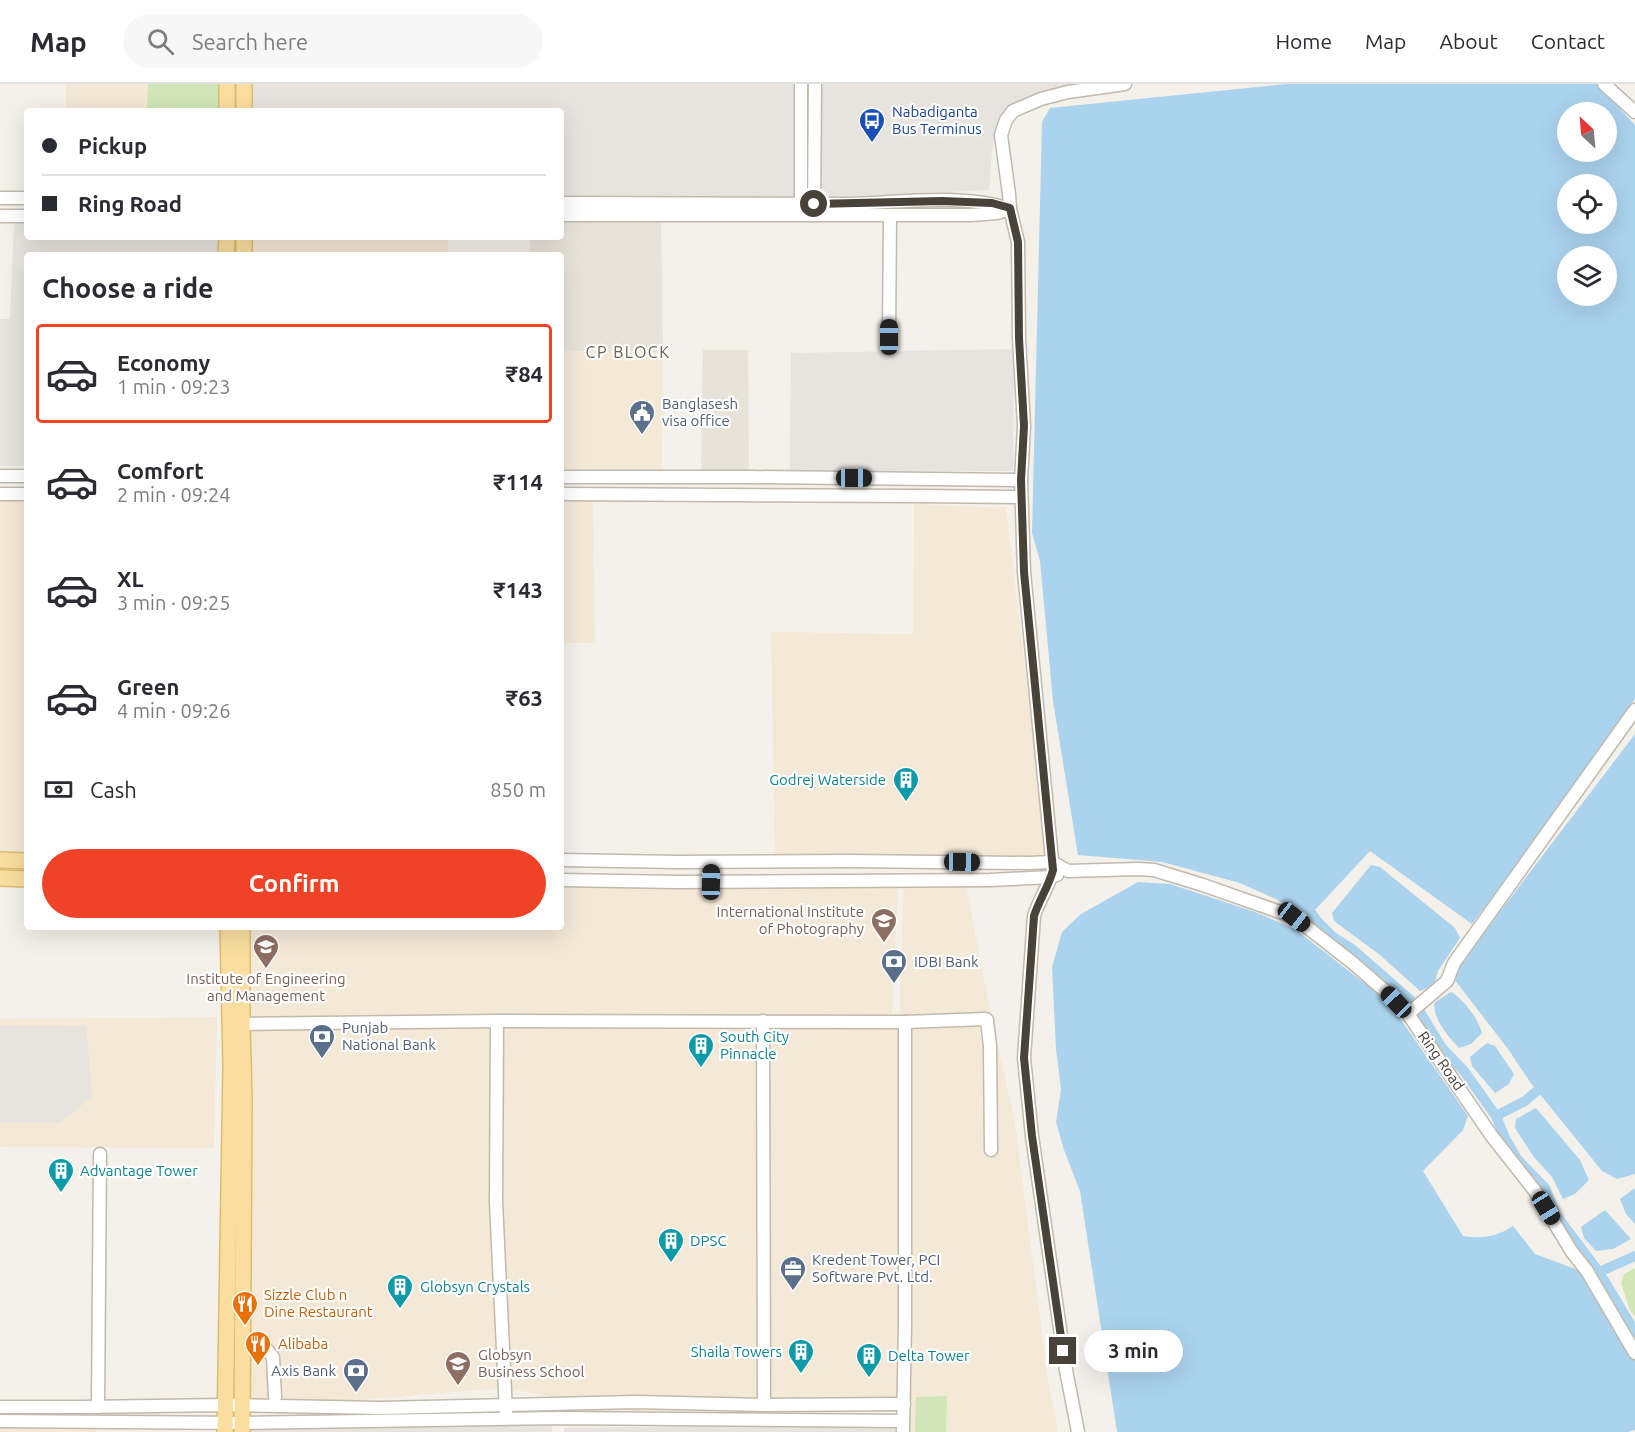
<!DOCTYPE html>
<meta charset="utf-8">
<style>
body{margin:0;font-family:Ubuntu,sans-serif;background:#f7f7f7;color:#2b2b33;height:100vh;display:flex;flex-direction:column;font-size:22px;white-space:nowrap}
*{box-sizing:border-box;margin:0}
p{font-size:20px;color:#7c7c81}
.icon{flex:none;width:33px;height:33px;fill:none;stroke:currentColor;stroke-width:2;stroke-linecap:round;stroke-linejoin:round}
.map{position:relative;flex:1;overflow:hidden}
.panel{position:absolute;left:24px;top:168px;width:540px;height:678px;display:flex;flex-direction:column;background:#fff;border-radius:6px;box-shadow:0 6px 24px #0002}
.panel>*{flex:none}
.banner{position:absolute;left:24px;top:24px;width:540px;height:132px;border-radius:6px;box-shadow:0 6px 24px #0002;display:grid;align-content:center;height:132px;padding:0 18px;background:#fff}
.needle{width:39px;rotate:334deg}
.buttons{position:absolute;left:1557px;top:18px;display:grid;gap:12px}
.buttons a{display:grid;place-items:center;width:60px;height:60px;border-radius:50%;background:#fff;box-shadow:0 6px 24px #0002;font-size:30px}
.end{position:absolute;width:27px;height:27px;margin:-14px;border:8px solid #484239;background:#fff;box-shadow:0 0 0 3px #fff}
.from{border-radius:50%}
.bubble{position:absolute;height:42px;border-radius:21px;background:#fff;box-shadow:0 6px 24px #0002;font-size:20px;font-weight:700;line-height:42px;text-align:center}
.car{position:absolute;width:18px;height:36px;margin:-18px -9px;border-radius:8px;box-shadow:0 0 4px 2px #0007;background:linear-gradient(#222 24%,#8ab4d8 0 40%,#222 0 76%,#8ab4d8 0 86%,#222 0)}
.banner b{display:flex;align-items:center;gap:21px;height:57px;font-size:22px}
.banner b+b{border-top:2px solid #e1e1e2}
.banner i{width:15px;height:15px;background:#2b2b33}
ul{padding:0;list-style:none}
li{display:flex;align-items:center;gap:18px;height:99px;margin:0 12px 9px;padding:0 6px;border:3px solid transparent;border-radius:6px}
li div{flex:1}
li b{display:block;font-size:22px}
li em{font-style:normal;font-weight:700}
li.selected{border-color:#ef4227}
li>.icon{width:54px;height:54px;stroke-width:1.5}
h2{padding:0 18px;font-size:27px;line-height:72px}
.pay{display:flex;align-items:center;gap:15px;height:66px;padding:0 18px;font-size:22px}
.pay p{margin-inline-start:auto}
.button{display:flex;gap:12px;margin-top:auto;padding:12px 18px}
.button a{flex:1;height:69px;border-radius:36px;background:#ef4227;color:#fff;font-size:24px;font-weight:700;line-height:69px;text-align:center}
header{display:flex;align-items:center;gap:36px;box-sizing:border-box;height:84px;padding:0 30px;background:#fff;border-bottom:2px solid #e1e1e2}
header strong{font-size:28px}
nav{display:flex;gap:33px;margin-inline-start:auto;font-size:21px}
.search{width:420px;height:54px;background:#f7f7f7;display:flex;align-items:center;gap:15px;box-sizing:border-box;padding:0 21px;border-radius:33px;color:#7c7c81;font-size:22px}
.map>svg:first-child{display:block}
</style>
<header>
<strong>Map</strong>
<div class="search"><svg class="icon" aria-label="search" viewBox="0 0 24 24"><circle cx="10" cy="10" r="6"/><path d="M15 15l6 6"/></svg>Search here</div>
<nav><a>Home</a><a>Map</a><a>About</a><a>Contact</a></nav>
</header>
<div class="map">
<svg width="1635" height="1348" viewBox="0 0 1635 1348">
<rect width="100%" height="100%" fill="#f4f1ea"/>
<g fill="#e8e3d9">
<path d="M561 137H661L663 268 561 267V171H530V153H561Z"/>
<path d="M703 266H748L749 388 701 387Z"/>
</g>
<g fill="#f4e8d7">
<rect x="66" y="0" width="158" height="27"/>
<path d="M246 153H448V171H247Z"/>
<path d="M561 267 663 268 662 388H561Z"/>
<rect x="0" y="415" width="27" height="358"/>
<path d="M561 415H593L595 559H561Z"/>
<path d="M914 420 1006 424 1047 773 775 772 771 548 913 550Z"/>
<path d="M561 797 898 798 892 935H246V843H561Z"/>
<path d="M966 802 992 936 1015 1039 1048 1297 1058 1348H906V1325L763 1329 768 944H899L904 803Z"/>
<path d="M217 933 214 1064 0 1063V935Z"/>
<path d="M755 942 758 1325 632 1327 505 1304 247 1325 249 946Z"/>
<rect x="0" y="1341" width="97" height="7"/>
</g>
<g fill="#e7e3df">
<path d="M248 0H805L804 113 561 115V27H248Z"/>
<path d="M812 0H1088L1041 7 1021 15 1004 29 997 41 992 68 989 106 811 114Z"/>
<path d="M14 137H27V153H219L220 171H27V382H0V235H10Z"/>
<path d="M1014 265 1013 387H790L791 269Z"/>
<path d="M0 941 86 942 92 1013 59 1039H0Z"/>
<path d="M242 1339 552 1341V1348H243Z"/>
<path d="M896 1341V1348H564V1344Z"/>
</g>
<g fill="#d1e6b6">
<path d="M148 0H220L219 27H147Z"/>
<path d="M1635 1184V1232L1630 1227 1621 1199 1624 1190Z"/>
<path d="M947 1312 946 1348H915L916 1313Z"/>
</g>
<g fill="#abd3ed" fill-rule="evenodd">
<path d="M1286 0H1597L1635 41V615L1540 750 1472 840 1370 767 1316 825 1304 828 1240 799 1162 778 1078 771 1053 617 1040 477 1032 449 1042 38 1050 24ZM1568 28H1606V68H1568ZM1568 100H1606V140H1568ZM1568 172H1606V212H1568Z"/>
<path d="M1635 650V1090L1617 1095 1602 1087 1530 998 1508 965 1454 895 1461 879Z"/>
<path d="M1371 781 1380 783 1455 844 1460 854 1438 887 1434 901 1420 907 1380 871 1334 837 1332 829Z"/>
<path d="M1138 798 1170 800 1255 828 1295 845 1372 905 1399 933 1468 1032 1463 1046 1423 1087 1463 1152C1483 1155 1496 1153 1513 1142L1535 1170 1581 1187 1635 1273V1346L1628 1348H1117L1080 1107 1064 1066 1056 1038 1061 1006 1056 965 1052 883 1062 848 1081 830Z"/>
<path d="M1452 908C1465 918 1478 934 1482 949L1471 960 1459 964C1448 952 1434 937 1434 919L1449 909Z"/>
<path d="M1487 959 1495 962 1514 990 1509 1000 1495 1009 1472 982 1470 973Z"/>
<path d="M1536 1024 1580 1076 1589 1096 1575 1110 1563 1115 1552 1093 1533 1072 1515 1044 1516 1035Z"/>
<path d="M1635 1104V1140L1626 1130 1620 1115Z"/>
<path d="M1605 1126 1631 1155 1613 1165 1596 1167 1584 1154 1581 1143Z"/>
</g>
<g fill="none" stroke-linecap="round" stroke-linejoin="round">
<g stroke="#abd3ed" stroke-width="10">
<path d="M1310 827 1317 837 1333 853 1352 865 1415 920 1442 964 1464 987 1496 1032"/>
<path d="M1537 1007 1525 1017 1496 1032 1505 1054 1517 1075 1545 1104 1556 1131 1599 1188 1635 1248"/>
<path d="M1599 1188 1635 1172"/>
</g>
<defs>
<g id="minor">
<path d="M801 0V128"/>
<path d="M1604 0 1635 28"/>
<path d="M0 114H27"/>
<path d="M561 119C656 119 751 120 845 120 897 119 961 109 1010 125"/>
<path d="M814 128 815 0"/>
<path d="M561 131H971L997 129 1010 125"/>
<path d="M0 132H27"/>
<path d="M889 253 890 132"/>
<path d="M0 392H27"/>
<path d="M561 393H751L1021 396"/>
<path d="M0 410H27"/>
<path d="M561 410 918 412 1021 413"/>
<path d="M561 776 678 778 851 777 1029 779 1052 778 1068 787 1139 785 1154 786 1203 801 1294 833 1353 879 1385 907 1408 930 1491 1051 1535 1107 1572 1168 1587 1187 1635 1269"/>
<path d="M561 796 678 798 990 796 1051 793 1057 791"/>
<path d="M1408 930 1447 897 1454 879 1635 626"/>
<path d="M497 937 496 1118 506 1328"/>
<path d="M763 937 764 1321"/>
<path d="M242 940 497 937 905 938 986 935 987 936 990 962 991 1066"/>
<path d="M243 1262 263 1264 268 1267 273 1273 275 1313"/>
<path d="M0 1323H83L225 1321 380 1324 635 1318 764 1321 904 1320"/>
<path d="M98 1323 100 1070"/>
<path d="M0 1337 242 1339 559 1334 903 1337"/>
<path d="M903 1348 905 1238V938"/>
<path d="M1078 1348 1066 1286 1032 1052 1024 974 1034 832C1039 816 1049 802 1053 786L1024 488 1021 396 1024 342 1019 254 1018 158 1010 125 1009 110 1001 51 1006 36 1013 27 1041 15 1068 8 1125 0"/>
</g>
<g id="major">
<path d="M227 0V27"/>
<path d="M244 0V27"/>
<path d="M244 153V171"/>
<path d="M226 171 227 153"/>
<path d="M0 776 27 777"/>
<path d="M0 794 27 795"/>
<path d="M225 1348 231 982 228 843"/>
<path d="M242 1348 244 1016 242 940V843"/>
</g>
</defs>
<use href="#minor" stroke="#c0b9ad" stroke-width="15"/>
<use href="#major" stroke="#debb6f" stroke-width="18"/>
<use href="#minor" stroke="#fff" stroke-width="12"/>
<use href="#major" stroke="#f9de9f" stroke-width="15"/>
</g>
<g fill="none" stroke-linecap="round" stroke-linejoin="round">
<path stroke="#484239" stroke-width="8" d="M814 120 942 117 992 119 1010 124 1018 158 1019 254 1024 342 1021 396 1024 488 1053 786C1049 802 1039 816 1034 832L1024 974 1032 1052 1063 1267"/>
</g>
<defs>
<symbol id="bus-pin" viewBox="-11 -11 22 30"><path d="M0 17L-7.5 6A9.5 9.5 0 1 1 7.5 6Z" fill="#1a4fb4" stroke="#fff"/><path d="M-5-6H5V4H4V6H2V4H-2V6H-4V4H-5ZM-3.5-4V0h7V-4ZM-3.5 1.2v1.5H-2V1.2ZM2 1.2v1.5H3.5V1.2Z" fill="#fff"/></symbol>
<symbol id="civic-pin" viewBox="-11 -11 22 30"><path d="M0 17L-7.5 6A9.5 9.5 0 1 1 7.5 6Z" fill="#5c6f8a" stroke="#fff"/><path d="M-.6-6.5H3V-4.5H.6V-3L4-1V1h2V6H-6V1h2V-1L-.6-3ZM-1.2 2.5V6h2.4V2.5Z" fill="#fff"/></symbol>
<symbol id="building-pin" viewBox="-11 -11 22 30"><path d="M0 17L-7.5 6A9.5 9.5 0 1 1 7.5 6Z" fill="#0f9aa8" stroke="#fff"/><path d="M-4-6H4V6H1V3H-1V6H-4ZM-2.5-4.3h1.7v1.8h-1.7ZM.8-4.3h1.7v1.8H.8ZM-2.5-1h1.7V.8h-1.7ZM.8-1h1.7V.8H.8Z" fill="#fff"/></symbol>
<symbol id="university-pin" viewBox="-11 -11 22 30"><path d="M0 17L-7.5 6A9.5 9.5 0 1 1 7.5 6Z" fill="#8d6e63" stroke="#fff"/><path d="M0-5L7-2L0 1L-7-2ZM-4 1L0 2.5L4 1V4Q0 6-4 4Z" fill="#fff"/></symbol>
<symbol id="bank-pin" viewBox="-11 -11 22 30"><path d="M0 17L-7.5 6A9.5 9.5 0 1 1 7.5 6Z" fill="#5c6f8a" stroke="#fff"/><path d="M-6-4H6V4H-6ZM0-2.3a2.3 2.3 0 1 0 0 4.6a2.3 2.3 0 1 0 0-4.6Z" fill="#fff"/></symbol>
<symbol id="office-pin" viewBox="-11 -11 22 30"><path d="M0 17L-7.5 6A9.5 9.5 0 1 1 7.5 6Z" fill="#5c6f8a" stroke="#fff"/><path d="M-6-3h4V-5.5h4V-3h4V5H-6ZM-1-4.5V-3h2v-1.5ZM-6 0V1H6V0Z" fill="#fff"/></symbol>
<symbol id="restaurant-pin" viewBox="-11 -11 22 30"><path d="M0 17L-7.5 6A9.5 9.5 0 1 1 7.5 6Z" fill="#e8710a" stroke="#fff"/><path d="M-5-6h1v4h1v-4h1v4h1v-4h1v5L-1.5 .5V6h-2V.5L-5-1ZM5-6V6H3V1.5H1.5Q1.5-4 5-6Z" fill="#fff"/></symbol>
<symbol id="school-pin" viewBox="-11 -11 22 30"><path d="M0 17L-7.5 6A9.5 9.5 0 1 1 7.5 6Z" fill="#8d6e63" stroke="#fff"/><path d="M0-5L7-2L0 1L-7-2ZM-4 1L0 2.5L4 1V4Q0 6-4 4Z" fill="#fff"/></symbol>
</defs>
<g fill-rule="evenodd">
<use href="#bus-pin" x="857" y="22" width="30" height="40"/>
<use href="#civic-pin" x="627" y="314" width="30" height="40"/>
<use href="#building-pin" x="891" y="681" width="30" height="40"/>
<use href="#university-pin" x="869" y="822" width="30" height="40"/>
<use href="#university-pin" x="251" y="848" width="30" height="40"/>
<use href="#bank-pin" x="879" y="863" width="30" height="40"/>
<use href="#bank-pin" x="307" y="938" width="30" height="40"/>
<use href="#building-pin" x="686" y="947" width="30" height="40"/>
<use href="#building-pin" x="46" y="1072" width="30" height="40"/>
<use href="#building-pin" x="656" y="1142" width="30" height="40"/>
<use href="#office-pin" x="778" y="1170" width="30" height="40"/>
<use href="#building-pin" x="385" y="1188" width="30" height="40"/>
<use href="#restaurant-pin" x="230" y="1205" width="30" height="40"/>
<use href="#restaurant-pin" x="243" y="1245" width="30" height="40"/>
<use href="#building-pin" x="786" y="1253" width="30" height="40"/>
<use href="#building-pin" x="854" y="1257" width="30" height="40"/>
<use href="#school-pin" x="443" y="1265" width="30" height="40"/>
<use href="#bank-pin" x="341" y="1272" width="30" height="40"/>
</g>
<g text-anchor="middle" stroke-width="4.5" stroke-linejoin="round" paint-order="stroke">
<g font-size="15" fill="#164399" stroke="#fff" text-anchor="start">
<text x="892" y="33">Nabadiganta<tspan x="892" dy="17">Bus Terminus</tspan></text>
</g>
<g font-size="15" fill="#4e5e75" stroke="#fff" text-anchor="start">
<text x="662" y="325">Banglasesh<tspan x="662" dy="17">visa office</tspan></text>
<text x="914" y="883">IDBI Bank</text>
<text x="342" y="949">Punjab<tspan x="342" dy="17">National Bank</tspan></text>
<text x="812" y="1181">Kredent Tower, PCI<tspan x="812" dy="17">Software Pvt. Ltd.</tspan></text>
<text x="336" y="1292" text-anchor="end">Axis Bank</text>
</g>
<g font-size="15" fill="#0d838f" stroke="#fff" text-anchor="start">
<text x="886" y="701" text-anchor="end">Godrej Waterside</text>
<text x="720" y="958">South City<tspan x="720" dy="17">Pinnacle</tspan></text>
<text x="80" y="1092">Advantage Tower</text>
<text x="690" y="1162">DPSC</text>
<text x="420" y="1208">Globsyn Crystals</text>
<text x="782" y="1273" text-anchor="end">Shaila Towers</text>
<text x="888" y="1277">Delta Tower</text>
</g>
<g font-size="15" fill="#785e54" stroke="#fff" text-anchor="end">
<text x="864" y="833">International Institute<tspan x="864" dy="17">of Photography</tspan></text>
<text x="266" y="900" text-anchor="middle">Institute of Engineering<tspan x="266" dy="17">and Management</tspan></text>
<text x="478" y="1276" text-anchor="start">Globsyn<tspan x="478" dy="17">Business School</tspan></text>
</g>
<g font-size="15" fill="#484239" stroke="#fff">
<text transform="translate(1441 977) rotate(55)" y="5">Ring Road</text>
</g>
<g font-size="15" fill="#c56008" stroke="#fff" text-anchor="start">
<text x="264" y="1216">Sizzle Club n<tspan x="264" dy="17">Dine Restaurant</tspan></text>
<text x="278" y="1265">Alibaba</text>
</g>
<g font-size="16" letter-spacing="1.5" fill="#6a6050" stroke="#fff">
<text x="628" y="274">CP BLOCK</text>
</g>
</g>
</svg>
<div class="buttons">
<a><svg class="needle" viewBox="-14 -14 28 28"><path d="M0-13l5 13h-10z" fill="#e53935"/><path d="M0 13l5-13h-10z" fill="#7c7c81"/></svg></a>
<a><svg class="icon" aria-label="locate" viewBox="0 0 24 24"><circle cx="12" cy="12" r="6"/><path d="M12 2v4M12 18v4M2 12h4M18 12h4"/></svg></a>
<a><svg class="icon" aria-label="layers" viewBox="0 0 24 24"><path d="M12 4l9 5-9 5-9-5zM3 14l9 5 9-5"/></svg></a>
</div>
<i class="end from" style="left:814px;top:120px"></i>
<i class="end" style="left:1063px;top:1267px"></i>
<div class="bubble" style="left:1084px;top:1246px;width:99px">3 min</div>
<i class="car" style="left:889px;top:253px;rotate:0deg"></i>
<i class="car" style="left:854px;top:394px;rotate:90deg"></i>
<i class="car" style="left:962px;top:778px;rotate:91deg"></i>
<i class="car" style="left:711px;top:798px;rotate:1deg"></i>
<i class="car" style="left:1294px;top:833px;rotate:128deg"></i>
<i class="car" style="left:1396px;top:918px;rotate:316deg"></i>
<i class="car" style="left:1546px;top:1124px;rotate:148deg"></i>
<div class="banner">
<b><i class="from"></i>Pickup</b>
<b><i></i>Ring Road</b>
</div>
<section class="panel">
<h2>Choose a ride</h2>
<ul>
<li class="selected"><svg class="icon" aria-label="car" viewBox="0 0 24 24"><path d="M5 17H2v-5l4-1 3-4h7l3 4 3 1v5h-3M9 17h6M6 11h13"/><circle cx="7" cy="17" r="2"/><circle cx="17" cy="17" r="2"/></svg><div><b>Economy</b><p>1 min · 09:23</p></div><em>₹84</em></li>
<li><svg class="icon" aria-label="car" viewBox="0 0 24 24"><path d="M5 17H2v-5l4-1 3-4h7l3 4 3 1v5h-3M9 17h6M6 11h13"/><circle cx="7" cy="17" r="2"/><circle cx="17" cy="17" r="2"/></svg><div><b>Comfort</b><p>2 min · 09:24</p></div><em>₹114</em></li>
<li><svg class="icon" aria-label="car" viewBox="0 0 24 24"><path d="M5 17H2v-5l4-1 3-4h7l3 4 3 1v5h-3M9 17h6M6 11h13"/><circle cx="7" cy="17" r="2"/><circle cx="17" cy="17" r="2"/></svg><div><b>XL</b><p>3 min · 09:25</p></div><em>₹143</em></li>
<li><svg class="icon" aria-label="car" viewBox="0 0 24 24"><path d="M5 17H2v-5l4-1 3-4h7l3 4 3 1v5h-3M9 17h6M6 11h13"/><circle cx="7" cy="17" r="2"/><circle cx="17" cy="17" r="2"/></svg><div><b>Green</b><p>4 min · 09:26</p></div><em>₹63</em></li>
</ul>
<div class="pay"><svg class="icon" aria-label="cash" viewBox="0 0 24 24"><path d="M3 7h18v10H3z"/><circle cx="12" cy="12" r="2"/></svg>Cash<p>850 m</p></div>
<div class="button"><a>Confirm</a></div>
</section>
</div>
